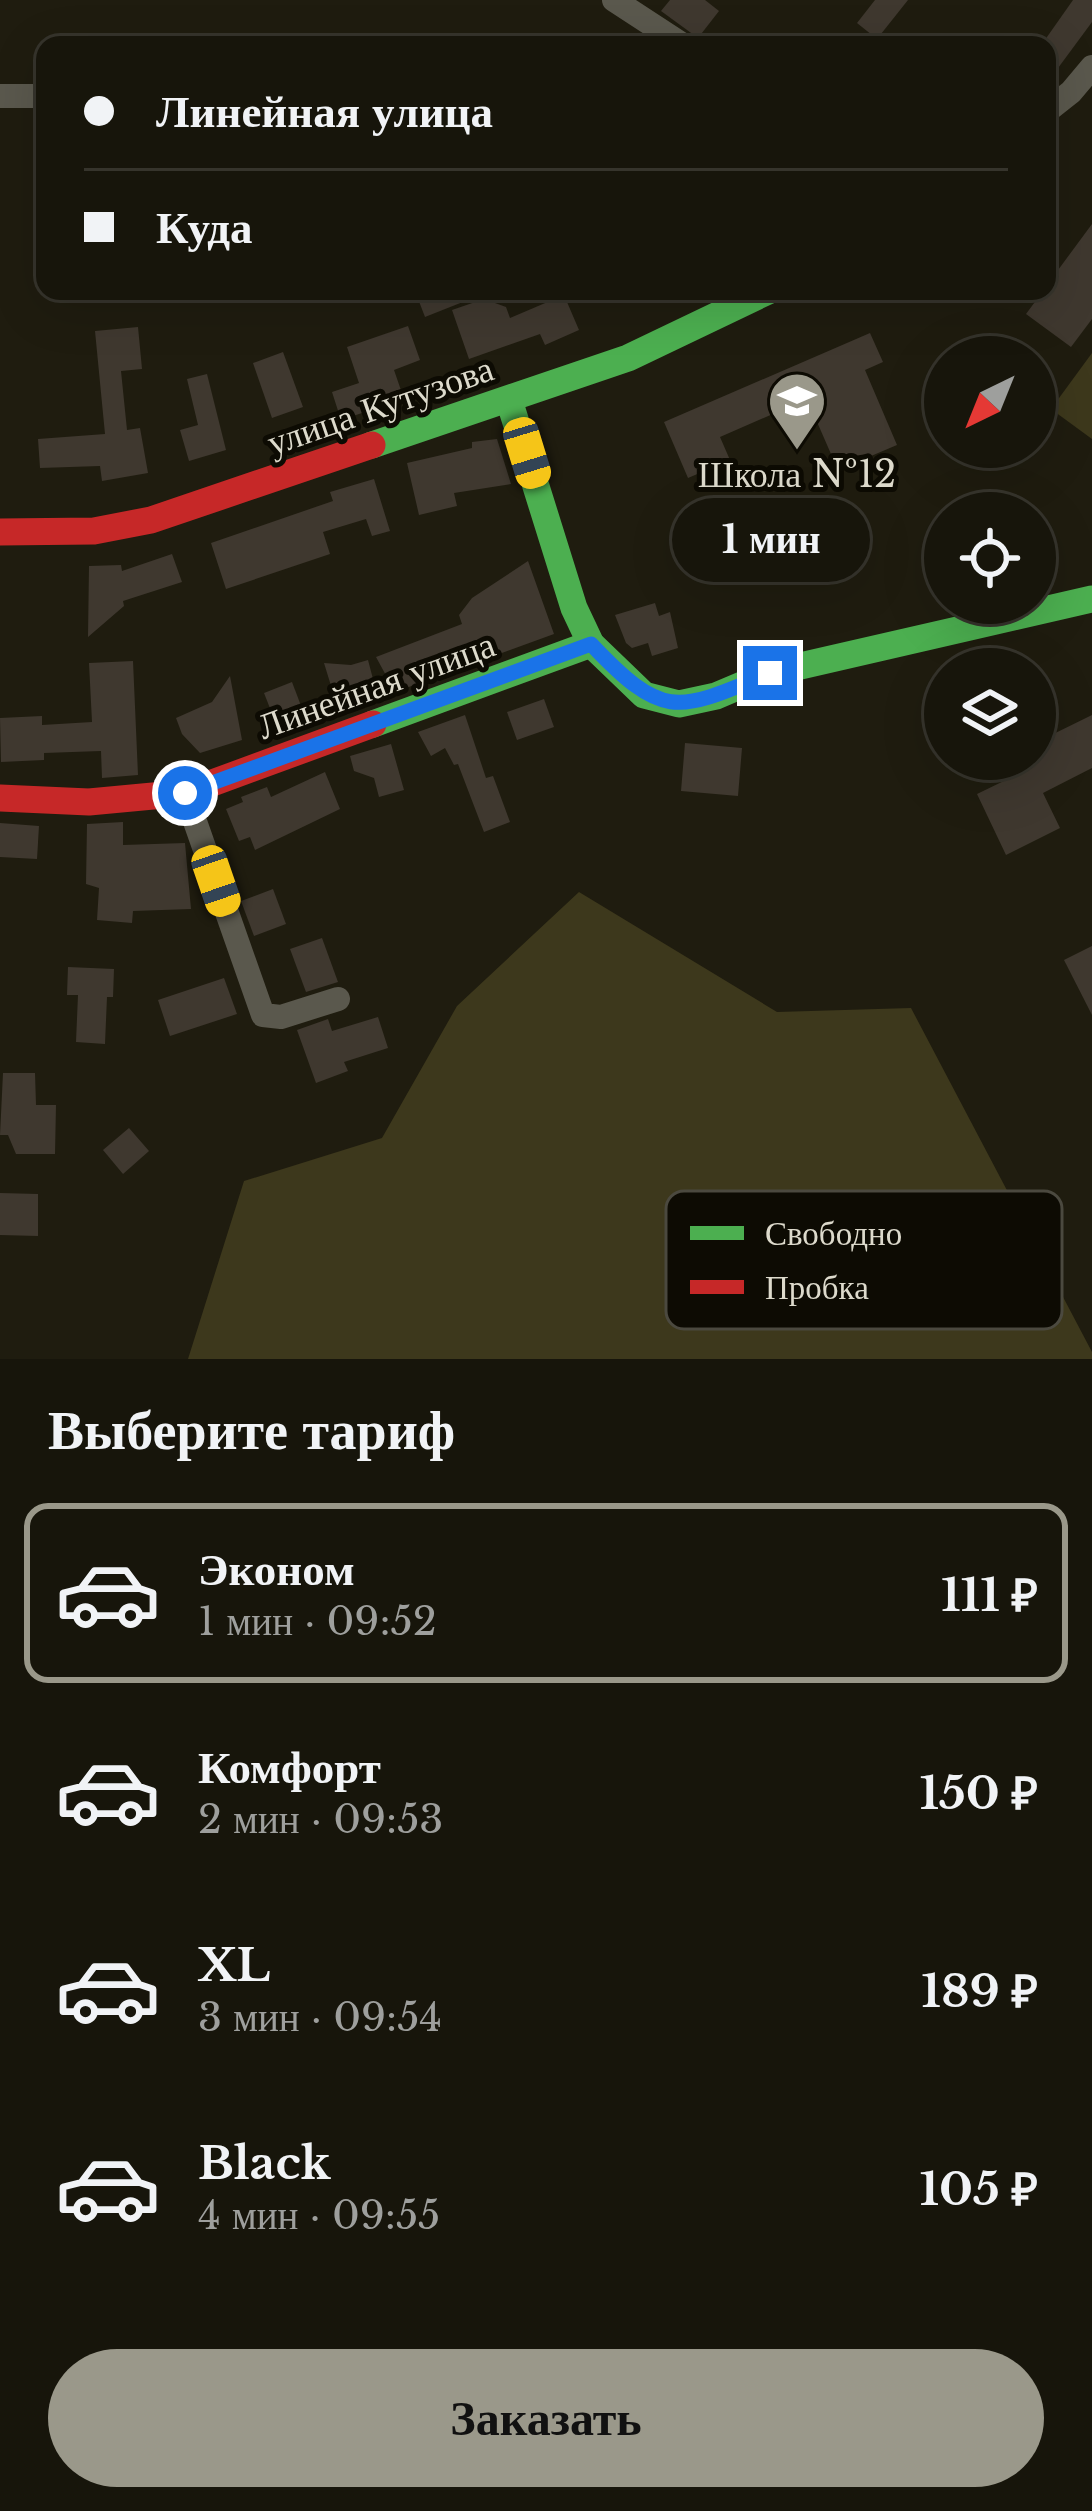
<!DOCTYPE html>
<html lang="ru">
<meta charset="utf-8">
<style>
body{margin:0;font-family:"Libre Baskerville",serif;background:#201e14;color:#f1f3f6;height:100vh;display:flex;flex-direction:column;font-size:45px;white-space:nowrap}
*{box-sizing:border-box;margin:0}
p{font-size:39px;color:#9e9f9d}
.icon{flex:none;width:66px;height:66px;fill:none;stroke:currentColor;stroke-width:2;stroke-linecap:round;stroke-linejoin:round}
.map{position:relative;height:1359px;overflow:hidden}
.drawer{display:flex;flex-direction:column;background:#17150b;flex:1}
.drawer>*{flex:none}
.guide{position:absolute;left:36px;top:36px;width:1020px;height:264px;border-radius:24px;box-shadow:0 12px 48px #0002,0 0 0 3px #36342c;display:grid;align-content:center;height:264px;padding:0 48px;background:#17150b}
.needle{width:78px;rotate:223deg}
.fabs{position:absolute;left:924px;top:336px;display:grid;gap:24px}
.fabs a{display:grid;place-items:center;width:132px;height:132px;border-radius:50%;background:#17150b;box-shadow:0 12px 48px #0002,0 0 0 3px #36342c;font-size:60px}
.end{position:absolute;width:54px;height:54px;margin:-27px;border:15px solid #1a73e8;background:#fff;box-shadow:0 0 0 6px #fff}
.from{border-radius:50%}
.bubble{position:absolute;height:84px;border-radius:42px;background:#17150b;box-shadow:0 12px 48px #0002,0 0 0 3px #36342c;font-size:39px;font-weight:700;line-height:84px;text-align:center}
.car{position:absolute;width:36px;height:72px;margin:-36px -18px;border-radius:15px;box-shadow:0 0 9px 3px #0007;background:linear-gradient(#f5c518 24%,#345 0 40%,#f5c518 0 76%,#345 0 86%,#f5c518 0)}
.guide b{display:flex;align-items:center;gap:42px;height:114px;font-size:45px}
.guide b+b{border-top:3px solid #36342c}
.guide i{width:30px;height:30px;background:#f1f3f6}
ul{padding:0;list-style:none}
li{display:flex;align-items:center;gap:36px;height:180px;margin:0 24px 18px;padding:0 24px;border:6px solid transparent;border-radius:24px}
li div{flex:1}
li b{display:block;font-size:45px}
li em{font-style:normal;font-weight:700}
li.on{border-color:#9a988a}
li>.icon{width:108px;height:108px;stroke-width:1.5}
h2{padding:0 48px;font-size:54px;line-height:144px}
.button{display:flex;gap:24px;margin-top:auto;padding:24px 48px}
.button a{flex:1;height:138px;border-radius:72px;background:#9a988a;color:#111;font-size:48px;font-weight:700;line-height:138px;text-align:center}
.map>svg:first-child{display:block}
</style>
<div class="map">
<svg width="1092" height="1359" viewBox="0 0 1092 1359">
<rect width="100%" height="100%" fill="#1f1c0f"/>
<g fill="#3d381c">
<path d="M1092 353V439L1051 409Z"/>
<path d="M579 892 777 1012 911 1008 1092 1352V1359H188L244 1181 382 1138 457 1006Z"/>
</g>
<g fill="#3f382f">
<path d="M670 0H705L719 11 698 38 661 11Z"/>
<path d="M875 0H908L877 39 857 23Z"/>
<path d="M1073 0H1092V22L1047 83V37Z"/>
<path d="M1092 224V319L1071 347 1026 314 1043 291H1047V285Z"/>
<path d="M415 291H487L488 292 425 317Z"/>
<path d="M564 295 579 330 545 345 540 334 469 359 452 310 484 299 506 307 510 318Z"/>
<path d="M408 326 420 360 394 370 404 399 341 420 332 392 359 383 347 347Z"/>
<path d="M138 327 142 369 121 371 127 430 140 428 148 473 102 481 100 466 40 468 38 439 105 434 95 331Z"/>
<path d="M870 333 883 362 865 370 897 445 838 470 807 399 720 437 730 460 688 478 664 422Z"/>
<path d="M283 352 303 407 272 418 253 363Z"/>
<path d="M207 374 226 450 189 461 180 430 198 425 187 379Z"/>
<path d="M497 439 511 484 454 493 457 506 419 515 407 463 472 448V442Z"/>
<path d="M374 479 390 531 372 536 366 519 323 532 330 554 226 589 211 543 333 501 330 492Z"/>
<path d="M172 554 182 582 123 601 124 606 88 637 89 566 121 565 122 571Z"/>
<path d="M528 561 554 634 395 692 376 657 462 624 459 615 472 598Z"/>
<path d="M655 603 659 616 670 612 678 648 652 656 648 643 632 648 626 643 615 615Z"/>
<path d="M368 660 378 698 363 704 354 689H332L324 663 351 665Z"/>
<path d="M133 661 138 775 102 778 101 751 44 753V760L1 762 0 718 42 716V725L92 722 89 663Z"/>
<path d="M230 676 242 740 200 753 182 734 176 718 212 702Z"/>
<path d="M292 682 303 711 275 721 264 693Z"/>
<path d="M544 699 554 727 517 740 507 712Z"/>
<path d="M465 715 486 778 493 776 510 822 484 832 458 764 454 765 445 748 431 756 418 732Z"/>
<path d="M1092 715V768L1043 793 1060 828 1006 855 977 794 1012 777 1002 759H1035V743Z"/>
<path d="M685 743 742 748 738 796 681 791Z"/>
<path d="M391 744 404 790 379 797 374 778 354 771 350 756Z"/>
<path d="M325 772 340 809 255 850 250 837 239 841 226 809 243 802 241 797 267 787 271 797Z"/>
<path d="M123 822V845L185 843 191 909 133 911 132 923 97 920 99 888 86 884 87 824Z"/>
<path d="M0 823 39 826 37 859 0 857Z"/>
<path d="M273 889 286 924 254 936 241 901Z"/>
<path d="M322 938 338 982 306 992 290 949Z"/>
<path d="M1092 946V1015L1064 960Z"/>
<path d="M68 967 114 969 113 997H107L105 1044 76 1042 78 995H67Z"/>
<path d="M224 978 237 1014 170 1036 158 1000Z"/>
<path d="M378 1017 388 1048 344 1062 348 1071 316 1083 297 1030 328 1019 332 1031Z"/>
<path d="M3 1073H35L36 1105H56L55 1154H16L8 1135H0Z"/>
<path d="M129 1128 149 1151 123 1174 103 1150Z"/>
<path d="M0 1193 38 1194V1236L0 1235Z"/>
</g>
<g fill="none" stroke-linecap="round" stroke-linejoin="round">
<g stroke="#5a584d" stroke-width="24">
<path d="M614 0 683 45"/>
<path d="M0 96H45"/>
<path d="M1047 111 1071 92 1092 67"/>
<path d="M185 793 263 1015 281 1017 338 999"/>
</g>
<g stroke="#4caf50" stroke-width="27">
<path d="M509 400 574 608 591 644 644 695 679 704 716 696 770 673 1092 599"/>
<path d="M372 445 628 358 768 291"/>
<path d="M373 724 591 644"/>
</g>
<g stroke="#c62828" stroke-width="27">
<path d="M0 532 94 531 151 520 372 445"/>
<path d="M0 798 89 802 185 793 373 724"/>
</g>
</g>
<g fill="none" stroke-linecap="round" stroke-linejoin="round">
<path stroke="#1a73e8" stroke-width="15" d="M185 793 591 644C664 721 677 712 770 673"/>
</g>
<defs>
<symbol id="school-pin" viewBox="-11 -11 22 30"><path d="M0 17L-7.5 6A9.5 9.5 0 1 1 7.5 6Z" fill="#9a988a" stroke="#0d0b03"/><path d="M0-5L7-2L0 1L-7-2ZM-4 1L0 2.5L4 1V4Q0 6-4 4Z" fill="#fff"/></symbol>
</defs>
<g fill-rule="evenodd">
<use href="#school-pin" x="764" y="368" width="66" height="90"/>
</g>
<g text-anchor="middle" stroke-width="10" stroke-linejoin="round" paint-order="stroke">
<g font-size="36" fill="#dddacc" stroke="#0d0b03">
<text transform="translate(380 405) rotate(-19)" y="13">улица Кутузова</text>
<text transform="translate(376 685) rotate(-20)" y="13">Линейная улица</text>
</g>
<g font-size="36" fill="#dddacc" stroke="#0d0b03">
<text x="797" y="487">Школа №12</text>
</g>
</g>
<rect x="666" y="1191" width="396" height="138" rx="18" fill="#0d0b03" stroke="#4b493f" stroke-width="3"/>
<rect x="690" y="1226" width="54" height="14" fill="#4caf50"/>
<rect x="690" y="1280" width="54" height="14" fill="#c62828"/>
<g font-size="33" fill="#dddacc">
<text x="765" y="1245">Свободно</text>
<text x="765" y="1299">Пробка</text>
</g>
</svg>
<div class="fabs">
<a><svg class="needle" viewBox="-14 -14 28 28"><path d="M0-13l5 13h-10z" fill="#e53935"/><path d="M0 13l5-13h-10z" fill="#9e9f9d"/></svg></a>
<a><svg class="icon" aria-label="locate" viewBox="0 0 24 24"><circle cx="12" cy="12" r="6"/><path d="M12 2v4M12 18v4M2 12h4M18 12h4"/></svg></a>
<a><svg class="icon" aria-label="layers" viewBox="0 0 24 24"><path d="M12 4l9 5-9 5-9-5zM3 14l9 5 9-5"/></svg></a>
</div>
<i class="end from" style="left:185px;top:793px"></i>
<i class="end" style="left:770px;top:673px"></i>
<div class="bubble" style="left:672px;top:498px;width:198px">1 мин</div>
<i class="car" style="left:527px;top:453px;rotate:163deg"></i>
<i class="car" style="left:216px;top:881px;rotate:161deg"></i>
<div class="guide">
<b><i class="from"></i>Линейная улица</b>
<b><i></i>Куда</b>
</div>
</div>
<section class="drawer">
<h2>Выберите тариф</h2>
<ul>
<li class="on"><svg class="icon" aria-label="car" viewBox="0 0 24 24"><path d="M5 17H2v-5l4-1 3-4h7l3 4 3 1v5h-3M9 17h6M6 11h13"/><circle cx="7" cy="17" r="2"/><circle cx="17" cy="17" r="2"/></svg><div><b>Эконом</b><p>1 мин · 09:52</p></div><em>111 ₽</em></li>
<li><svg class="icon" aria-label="car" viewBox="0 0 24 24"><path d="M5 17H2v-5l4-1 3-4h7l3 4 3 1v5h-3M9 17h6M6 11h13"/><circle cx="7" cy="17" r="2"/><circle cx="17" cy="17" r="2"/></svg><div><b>Комфорт</b><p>2 мин · 09:53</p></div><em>150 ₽</em></li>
<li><svg class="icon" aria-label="car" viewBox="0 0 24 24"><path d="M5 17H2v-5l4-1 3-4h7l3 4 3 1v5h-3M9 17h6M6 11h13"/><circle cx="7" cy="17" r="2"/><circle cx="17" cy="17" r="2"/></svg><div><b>XL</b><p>3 мин · 09:54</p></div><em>189 ₽</em></li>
<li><svg class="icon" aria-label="car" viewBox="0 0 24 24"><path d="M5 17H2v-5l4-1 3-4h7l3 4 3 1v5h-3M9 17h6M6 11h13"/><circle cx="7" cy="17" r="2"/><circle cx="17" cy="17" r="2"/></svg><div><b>Black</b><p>4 мин · 09:55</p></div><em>105 ₽</em></li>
</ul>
<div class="button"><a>Заказать</a></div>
</section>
